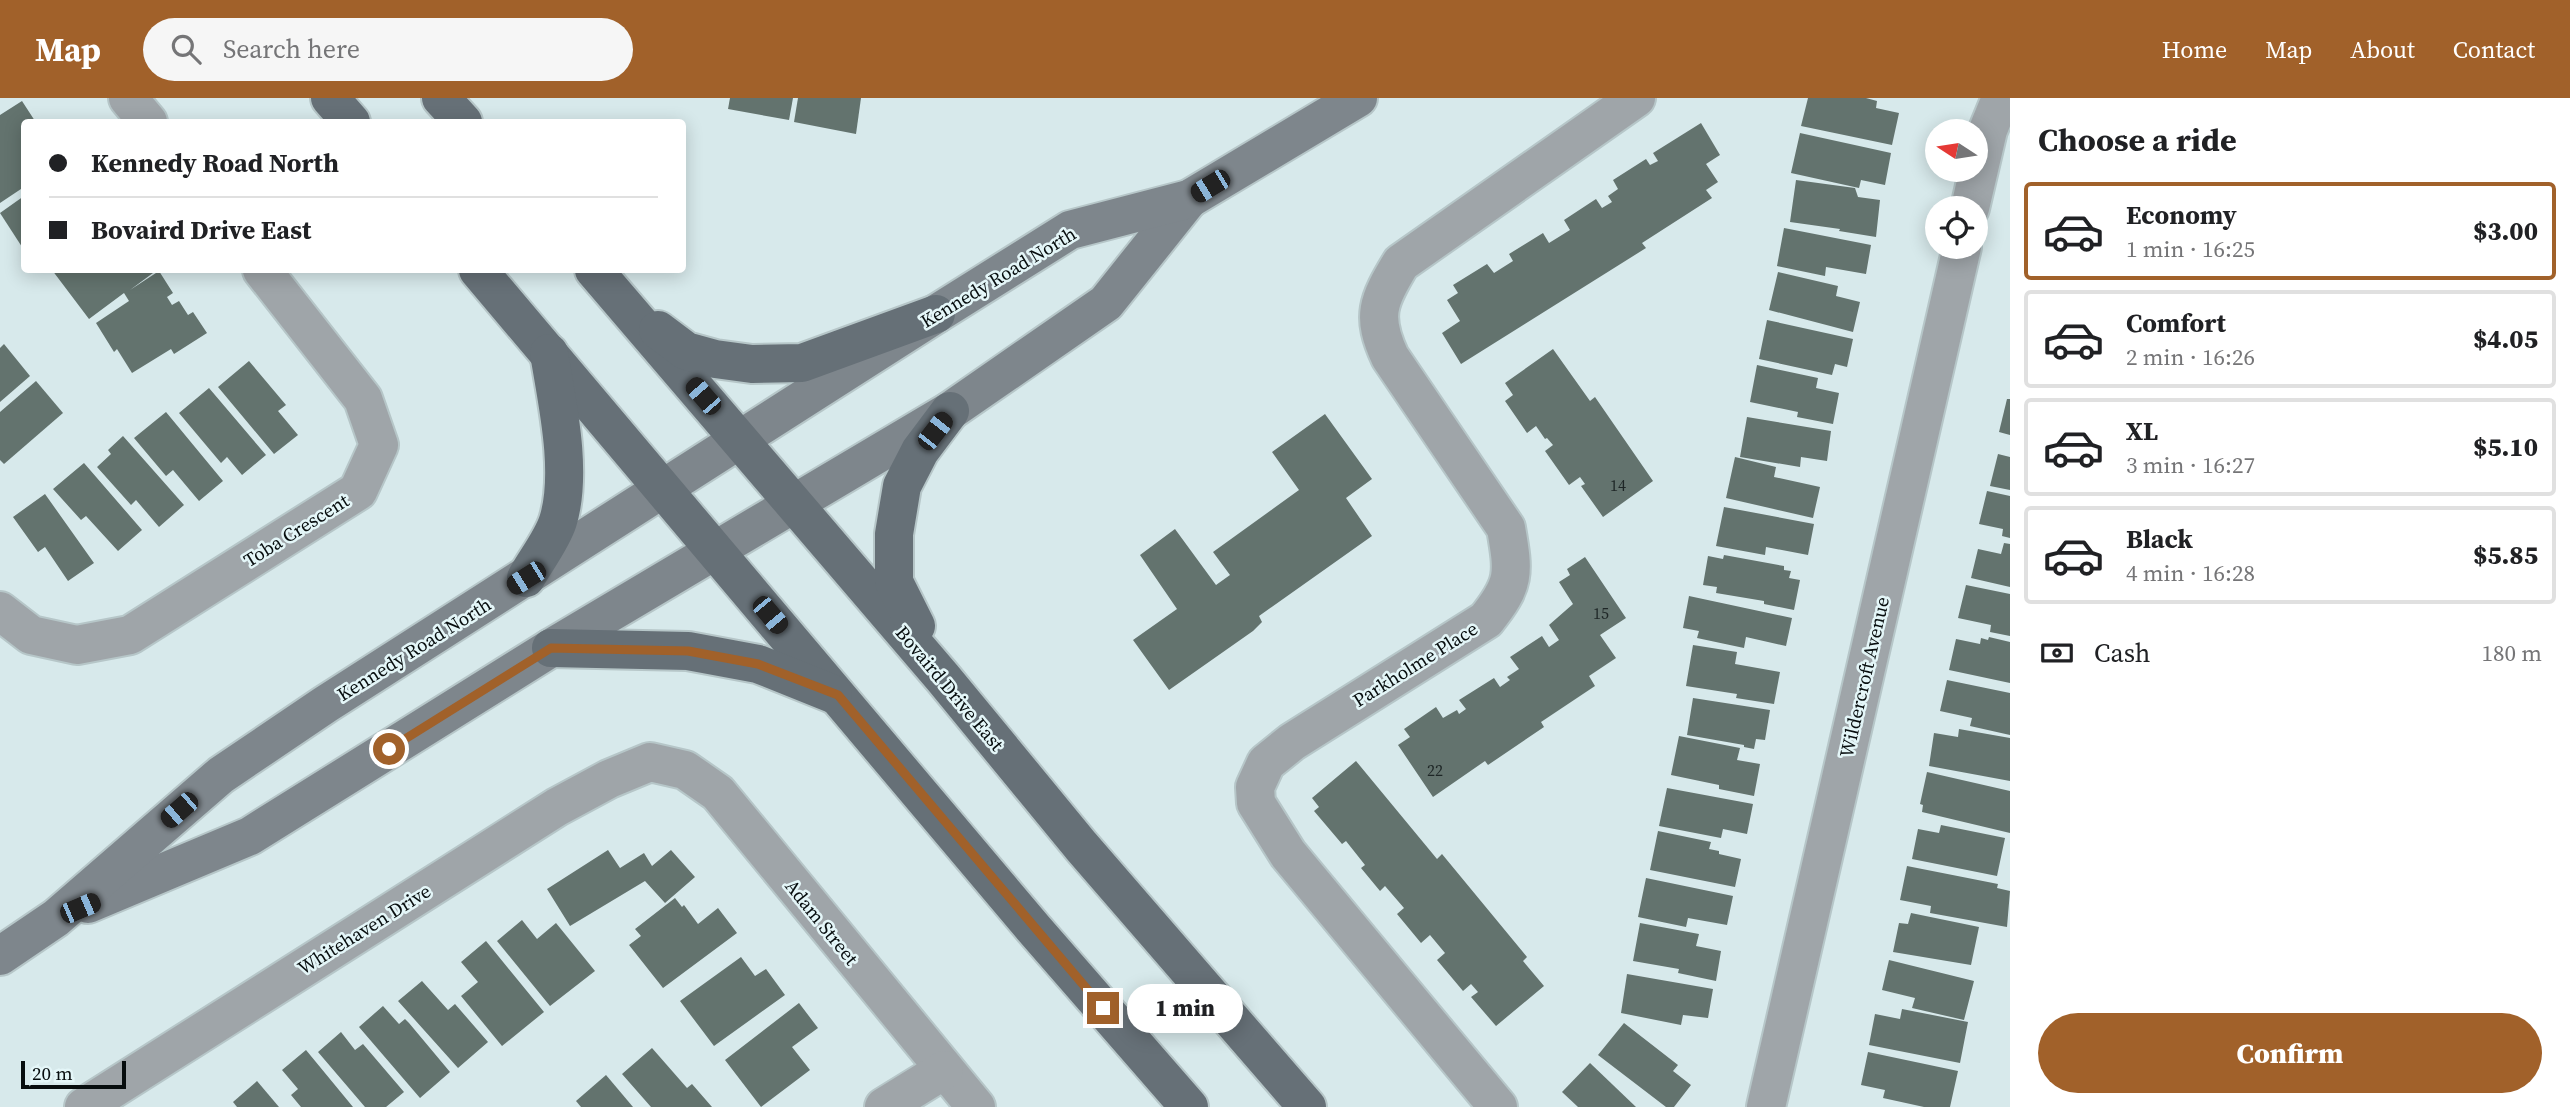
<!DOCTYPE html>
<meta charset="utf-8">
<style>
body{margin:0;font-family:"Source Serif 4",serif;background:#f6f6f6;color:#202124;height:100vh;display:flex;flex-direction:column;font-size:26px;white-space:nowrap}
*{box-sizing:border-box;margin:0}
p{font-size:23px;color:#757577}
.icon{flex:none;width:38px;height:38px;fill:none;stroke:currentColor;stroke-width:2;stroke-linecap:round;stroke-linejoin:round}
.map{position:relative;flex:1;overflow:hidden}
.sheet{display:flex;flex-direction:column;background:#fff;width:560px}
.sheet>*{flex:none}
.hud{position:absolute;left:21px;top:21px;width:665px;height:154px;border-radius:7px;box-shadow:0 4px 18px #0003;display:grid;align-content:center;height:154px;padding:0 28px;background:#fff}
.needle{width:46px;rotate:282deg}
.tools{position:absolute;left:1925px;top:21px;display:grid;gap:14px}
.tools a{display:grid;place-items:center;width:63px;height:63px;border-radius:50%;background:#fff;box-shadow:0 4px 18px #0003;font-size:35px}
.scale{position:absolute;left:21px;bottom:18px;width:105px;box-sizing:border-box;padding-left:7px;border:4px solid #070d0e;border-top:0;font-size:19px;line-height:24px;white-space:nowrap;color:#070d0e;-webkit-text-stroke:5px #e4f6f8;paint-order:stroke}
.end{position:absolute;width:32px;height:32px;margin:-16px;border:9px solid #a1612a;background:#fff;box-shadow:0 0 0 4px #fff}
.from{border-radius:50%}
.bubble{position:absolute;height:49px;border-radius:24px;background:#fff;box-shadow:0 4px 18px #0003;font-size:23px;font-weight:800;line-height:49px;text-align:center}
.car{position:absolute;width:21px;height:42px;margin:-21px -10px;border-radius:9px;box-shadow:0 0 5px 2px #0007;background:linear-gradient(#222 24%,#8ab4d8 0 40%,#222 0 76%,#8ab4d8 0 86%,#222 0)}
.hud b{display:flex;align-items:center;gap:24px;height:66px;font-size:26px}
.hud b+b{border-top:2px solid #e0e0e0}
.hud i{width:18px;height:18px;background:#202124}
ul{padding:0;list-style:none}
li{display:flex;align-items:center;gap:21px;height:98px;margin:0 14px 10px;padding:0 14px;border:4px solid #e0e0e0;border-radius:7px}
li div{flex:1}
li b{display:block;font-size:26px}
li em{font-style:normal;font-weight:800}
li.selected{border-color:#a1612a}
li>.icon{width:63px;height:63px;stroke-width:1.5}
h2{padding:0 28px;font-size:32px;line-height:84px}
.pay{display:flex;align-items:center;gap:18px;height:77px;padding:0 28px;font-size:26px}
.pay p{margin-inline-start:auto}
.primary-button{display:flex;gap:14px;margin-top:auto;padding:14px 28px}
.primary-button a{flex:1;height:80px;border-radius:42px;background:#a1612a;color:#fff;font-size:28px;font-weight:800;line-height:80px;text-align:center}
header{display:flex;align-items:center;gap:42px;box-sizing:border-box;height:98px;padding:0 35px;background:#a1612a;color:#fff}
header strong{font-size:33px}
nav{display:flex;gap:38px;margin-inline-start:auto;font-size:24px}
.search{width:490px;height:63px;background:#f6f6f6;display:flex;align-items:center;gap:18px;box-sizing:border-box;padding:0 24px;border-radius:38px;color:#757577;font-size:26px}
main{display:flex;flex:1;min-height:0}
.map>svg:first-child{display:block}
</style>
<header>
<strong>Map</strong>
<div class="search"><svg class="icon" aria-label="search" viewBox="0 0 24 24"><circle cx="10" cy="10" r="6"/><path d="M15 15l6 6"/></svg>Search here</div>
<nav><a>Home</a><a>Map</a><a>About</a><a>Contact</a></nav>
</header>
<main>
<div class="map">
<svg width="2010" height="1009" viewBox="0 0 2010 1009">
<rect width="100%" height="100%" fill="#d7e9eb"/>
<g fill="#63736e">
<path d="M730 0H793L789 22 728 11Z"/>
<path d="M798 0H861L856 36 794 24Z"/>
<path d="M1808 0H1866L1877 3 1876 10 1899 15 1892 47 1801 28Z"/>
<path d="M22 3 35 23 24 24V89L0 105V17Z"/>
<path d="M1701 25 1720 57 1706 66 1718 84 1706 92 1712 100 1642 145 1646 150 1461 266 1442 235 1460 223 1447 202 1458 195 1453 187 1487 166 1494 175 1513 163 1509 156 1543 135 1549 145 1570 132 1564 122 1596 101 1602 110 1612 104 1608 98 1618 91 1613 82 1646 61 1650 67 1658 63 1653 55Z"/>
<path d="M1800 35 1891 55 1885 87 1861 82 1859 90 1791 75Z"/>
<path d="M1796 82 1855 90 1858 99 1880 102 1876 139 1839 133 1840 131 1790 124Z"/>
<path d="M24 98V152L0 115Z"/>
<path d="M1784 130 1871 147 1866 176 1826 169 1825 178 1777 168Z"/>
<path d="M52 172H151L153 175 130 192 159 173 173 195 167 199 172 207 179 203 188 217 193 214 207 235 174 256 171 251 132 275 117 251 114 254 96 225 129 203 124 195 89 221Z"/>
<path d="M1778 174 1838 188 1836 198 1860 204 1853 234 1769 212Z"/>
<path d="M1767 222 1853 241 1847 269 1835 266 1832 277 1759 261Z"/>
<path d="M4 246 30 278 0 304V250Z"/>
<path d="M1553 251 1590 303 1595 299 1653 383 1603 419 1581 388 1585 386 1580 379 1569 387 1545 353 1553 347 1547 340 1545 341 1536 328 1527 335 1505 303 1513 297 1505 285Z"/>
<path d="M249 263 286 307 278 313 298 337 274 356 218 289Z"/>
<path d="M1757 267 1818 280 1816 290 1839 295 1833 326 1797 319 1798 314 1750 304Z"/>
<path d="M36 283 63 315 4 366 0 362V314Z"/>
<path d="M209 290 266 357 242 377 227 359 221 365 179 315Z"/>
<path d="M2007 301H2010V337L1999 334Z"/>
<path d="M166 314 223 383 199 403 173 372 166 378 134 340Z"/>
<path d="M1325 316 1372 381 1346 400 1372 438 1259 518 1262 524 1253 533 1169 592 1133 542 1177 511 1140 457 1175 431 1216 487 1230 477 1213 454 1299 392 1272 354Z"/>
<path d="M1747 319 1831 333 1827 363 1801 359 1800 369 1740 359Z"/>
<path d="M123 338 184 407 159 429 136 402 131 407 97 369 111 356 108 352Z"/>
<path d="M1998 356 2010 359V392L1990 388Z"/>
<path d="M1735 359 1776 369 1774 379 1820 389 1813 420 1726 400Z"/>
<path d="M84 365 142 432 118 453 86 418 81 422 53 391Z"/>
<path d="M1987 393 2010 398V440L2002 438 2003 431 1979 426Z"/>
<path d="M45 396 94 465 68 483 45 449 38 454 13 419Z"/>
<path d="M1724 409 1814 426 1808 457 1766 449 1765 457 1716 448Z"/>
<path d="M2004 445 2010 446V489L1971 480 1978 451 2001 456Z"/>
<path d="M1724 457 1784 468V472L1791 473 1789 480 1800 482 1794 512 1764 506V503L1716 495 1717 489 1703 487 1708 458 1723 461Z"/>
<path d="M1585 459 1626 520 1600 537 1616 560 1589 578 1595 588 1541 624 1544 629 1488 667 1485 663 1433 699 1398 647 1410 639 1404 631 1436 609 1443 620 1457 612 1459 616 1466 611 1459 602 1494 580 1500 589 1510 582 1507 579 1519 571 1510 559 1542 538 1549 549 1559 542 1549 527 1573 506 1559 484 1570 477 1567 471Z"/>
<path d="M1966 487 2010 496V538L1990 534 1991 527 1958 520Z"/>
<path d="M1689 498 1792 520 1786 548 1746 539 1744 550 1697 540 1699 533 1683 530Z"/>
<path d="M1989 539 2010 544V585L1949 572 1956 541 1980 546 1981 540 1988 542Z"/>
<path d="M1693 547 1737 554 1735 566 1780 574 1774 606 1736 600 1737 596 1686 588Z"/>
<path d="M1947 582 2010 595V637L1970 628 1972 620 1940 613Z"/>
<path d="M1693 600 1770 612 1765 642 1756 641 1754 651 1744 649V647L1687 637Z"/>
<path d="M1959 631 2010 640V683L1929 668 1934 635 1958 639Z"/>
<path d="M1679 638 1740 650 1737 662 1760 666 1754 698 1719 691V687L1671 677Z"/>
<path d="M1356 663 1437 761 1442 756 1527 859 1523 863 1544 888 1496 928 1471 899 1478 894 1471 886 1463 893 1437 862 1445 855 1430 837 1421 845 1397 816 1404 810 1385 788 1380 793 1361 770 1365 767 1346 743 1342 746 1314 713 1319 709 1312 700Z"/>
<path d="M1927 674 2010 693V735L1922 714 1923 707 1920 706Z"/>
<path d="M1667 690 1753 706 1747 736 1723 731 1721 740 1659 728Z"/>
<path d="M1941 727 2005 740 1997 778 1912 761 1918 731 1939 735Z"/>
<path d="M1658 733 1711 744 1709 751 1719 753V756L1741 761 1735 789 1650 772Z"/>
<path d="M608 752 620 770 644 755 652 768 671 752 695 779 665 805 645 783 570 828 547 791Z"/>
<path d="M1907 768 1998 786 1997 790 2010 793 2007 829 1930 815 1931 808 1900 802Z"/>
<path d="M1646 780 1733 798 1727 827 1688 820 1686 829 1638 819Z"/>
<path d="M675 800 682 809 684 807 698 826 718 810 737 835 663 890 629 847 641 838 635 831Z"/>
<path d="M1911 815 1979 829 1971 867 1893 854 1899 825 1908 826Z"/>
<path d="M522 822 537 841 556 825 595 873 550 908 497 843Z"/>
<path d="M1640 825 1699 836 1696 848 1721 853 1716 883 1678 875 1679 871 1633 863Z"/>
<path d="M486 843 544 914 502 948 461 898 478 884 461 864Z"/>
<path d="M741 859 755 878 766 871 785 897 714 948 680 903Z"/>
<path d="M1889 862 1974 883 1964 922 1912 910 1915 900 1882 892Z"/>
<path d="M1627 876 1713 891 1708 920 1683 917 1681 927 1621 915Z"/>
<path d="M422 883 448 912 455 906 488 944 458 970 398 903Z"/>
<path d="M799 905 818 930 792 949 810 972 761 1009 725 962Z"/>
<path d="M383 908 399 926 405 921 409 925 450 974 420 1000 359 929Z"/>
<path d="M1902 911 1968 924 1960 965 1869 947 1875 916 1900 921Z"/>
<path d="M1624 925 1678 967 1673 973 1691 987 1674 1009H1666L1598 957Z"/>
<path d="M341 934 355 952 363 946 404 994 386 1009H365L318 954Z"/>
<path d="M652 950 687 990 692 986 712 1009H651L622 976Z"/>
<path d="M306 952 353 1009H301L291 997 298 991 282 972Z"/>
<path d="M1868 954 1958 973 1950 1009H1924L1883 1000 1885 992 1861 987Z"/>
<path d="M1590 965 1636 1009H1578L1562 994Z"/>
<path d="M606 977 633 1009H581L576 1003Z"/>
<path d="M257 983 279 1009H237L233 1004Z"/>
</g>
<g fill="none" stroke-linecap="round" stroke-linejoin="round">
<defs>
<g id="minor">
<path d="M128 0 148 24"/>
<path d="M1970 110 1988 32 2001 0"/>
<path d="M0 513 31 537 77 547 130 537 358 393 379 347 363 301 262 172"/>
<path d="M84 1009 557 709 609 681 650 664 685 672 718 695 976 1009"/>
<path d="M884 1009 944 972"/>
<path d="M1498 1009 1288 756 1256 705 1255 689 1266 665 1292 644 1486 522C1515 486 1514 476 1506 430L1390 259C1371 218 1378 203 1401 165L1636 0"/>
<path d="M1766 1009 1962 149"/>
</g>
<g id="secondary">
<path d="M88 806 250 738 551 550 950 313 1106 205 1189 101"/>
<path d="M0 858 56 820 221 677 326 606 936 216 1070 132 1189 101 1358 0"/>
</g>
<g id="primary">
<path d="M330 0 351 24"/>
<path d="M441 0 463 24"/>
<path d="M478 172 1034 831 1189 1009"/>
<path d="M594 172 943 580 1081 748 1307 1009"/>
<path d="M658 232 686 253 715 261 752 266 802 265 936 216"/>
<path d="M526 480C536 462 552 442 558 423 573 374 557 304 549 255"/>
<path d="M916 528 894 484V436L902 388 920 353 950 313"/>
<path d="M551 550 688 553 758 566 833 596"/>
</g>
</defs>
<use href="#minor" stroke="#b6c6c8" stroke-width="42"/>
<use href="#secondary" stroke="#b6c6c8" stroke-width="42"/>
<use href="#primary" stroke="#b6c6c8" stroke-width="42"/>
<use href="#minor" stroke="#9fa5a9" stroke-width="38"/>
<use href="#secondary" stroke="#7e868c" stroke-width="38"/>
<use href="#primary" stroke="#667077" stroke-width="38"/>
</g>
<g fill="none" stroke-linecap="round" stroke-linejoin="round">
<path stroke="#a1612a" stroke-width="9" d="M389 651 551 550 688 553 758 566 838 597 1103 910"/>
</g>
<g text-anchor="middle" stroke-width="5" stroke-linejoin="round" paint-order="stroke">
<g font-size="16" fill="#1e2626">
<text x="1618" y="393">14</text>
<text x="1601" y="521">15</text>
<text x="1435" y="678">22</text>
</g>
<g font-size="19" fill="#070d0e" stroke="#e4f6f8">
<text transform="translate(998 179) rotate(-31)" y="7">Kennedy Road North</text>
<text transform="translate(296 432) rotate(-32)" y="7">Toba Crescent</text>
<text transform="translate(414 551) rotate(-32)" y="7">Kennedy Road North</text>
<text transform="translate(1415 566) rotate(-32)" y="7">Parkholme Place</text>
<text transform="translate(1864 579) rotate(-77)" y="7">Wildercroft Avenue</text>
<text transform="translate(950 590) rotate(50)" y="7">Bovaird Drive East</text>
<text transform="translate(822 824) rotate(51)" y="7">Adam Street</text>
<text transform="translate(364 831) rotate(-32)" y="7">Whitehaven Drive</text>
</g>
</g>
</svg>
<div class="tools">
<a><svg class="needle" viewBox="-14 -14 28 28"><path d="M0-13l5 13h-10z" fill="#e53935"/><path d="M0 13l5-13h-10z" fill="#757577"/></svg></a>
<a><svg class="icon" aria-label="locate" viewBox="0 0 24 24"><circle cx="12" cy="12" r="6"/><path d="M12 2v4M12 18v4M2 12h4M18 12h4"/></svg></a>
</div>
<div class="scale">20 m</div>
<i class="end from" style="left:389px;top:651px"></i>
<i class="end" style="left:1103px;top:910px"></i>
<div class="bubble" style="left:1127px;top:886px;width:116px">1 min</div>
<i class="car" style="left:1210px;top:88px;rotate:239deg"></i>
<i class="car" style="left:703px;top:298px;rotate:319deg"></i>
<i class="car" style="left:935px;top:333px;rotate:38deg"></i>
<i class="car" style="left:526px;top:480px;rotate:238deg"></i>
<i class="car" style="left:770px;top:517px;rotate:140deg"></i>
<i class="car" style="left:179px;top:712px;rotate:229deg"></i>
<i class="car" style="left:80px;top:810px;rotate:67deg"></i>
<div class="hud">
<b><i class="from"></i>Kennedy Road North</b>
<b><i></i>Bovaird Drive East</b>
</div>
</div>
<section class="sheet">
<h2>Choose a ride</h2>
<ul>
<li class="selected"><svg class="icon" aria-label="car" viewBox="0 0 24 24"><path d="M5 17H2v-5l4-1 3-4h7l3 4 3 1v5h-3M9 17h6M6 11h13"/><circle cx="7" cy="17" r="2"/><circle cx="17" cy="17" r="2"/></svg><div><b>Economy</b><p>1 min · 16:25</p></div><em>$3.00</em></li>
<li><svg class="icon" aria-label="car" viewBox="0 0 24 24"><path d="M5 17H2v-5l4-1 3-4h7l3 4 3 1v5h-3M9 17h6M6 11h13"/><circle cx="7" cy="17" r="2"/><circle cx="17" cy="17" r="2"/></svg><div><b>Comfort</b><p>2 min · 16:26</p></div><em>$4.05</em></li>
<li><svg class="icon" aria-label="car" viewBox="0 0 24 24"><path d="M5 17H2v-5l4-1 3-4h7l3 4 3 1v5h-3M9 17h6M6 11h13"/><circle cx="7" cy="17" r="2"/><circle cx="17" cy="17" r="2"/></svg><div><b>XL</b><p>3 min · 16:27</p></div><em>$5.10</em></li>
<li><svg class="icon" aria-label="car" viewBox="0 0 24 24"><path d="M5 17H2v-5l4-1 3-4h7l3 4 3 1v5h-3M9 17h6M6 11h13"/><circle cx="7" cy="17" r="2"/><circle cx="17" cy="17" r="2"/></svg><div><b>Black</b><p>4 min · 16:28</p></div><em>$5.85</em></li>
</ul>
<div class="pay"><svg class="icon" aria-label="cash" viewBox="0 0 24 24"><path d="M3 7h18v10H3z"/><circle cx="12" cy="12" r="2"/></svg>Cash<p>180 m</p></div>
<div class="primary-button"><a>Confirm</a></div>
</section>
</main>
